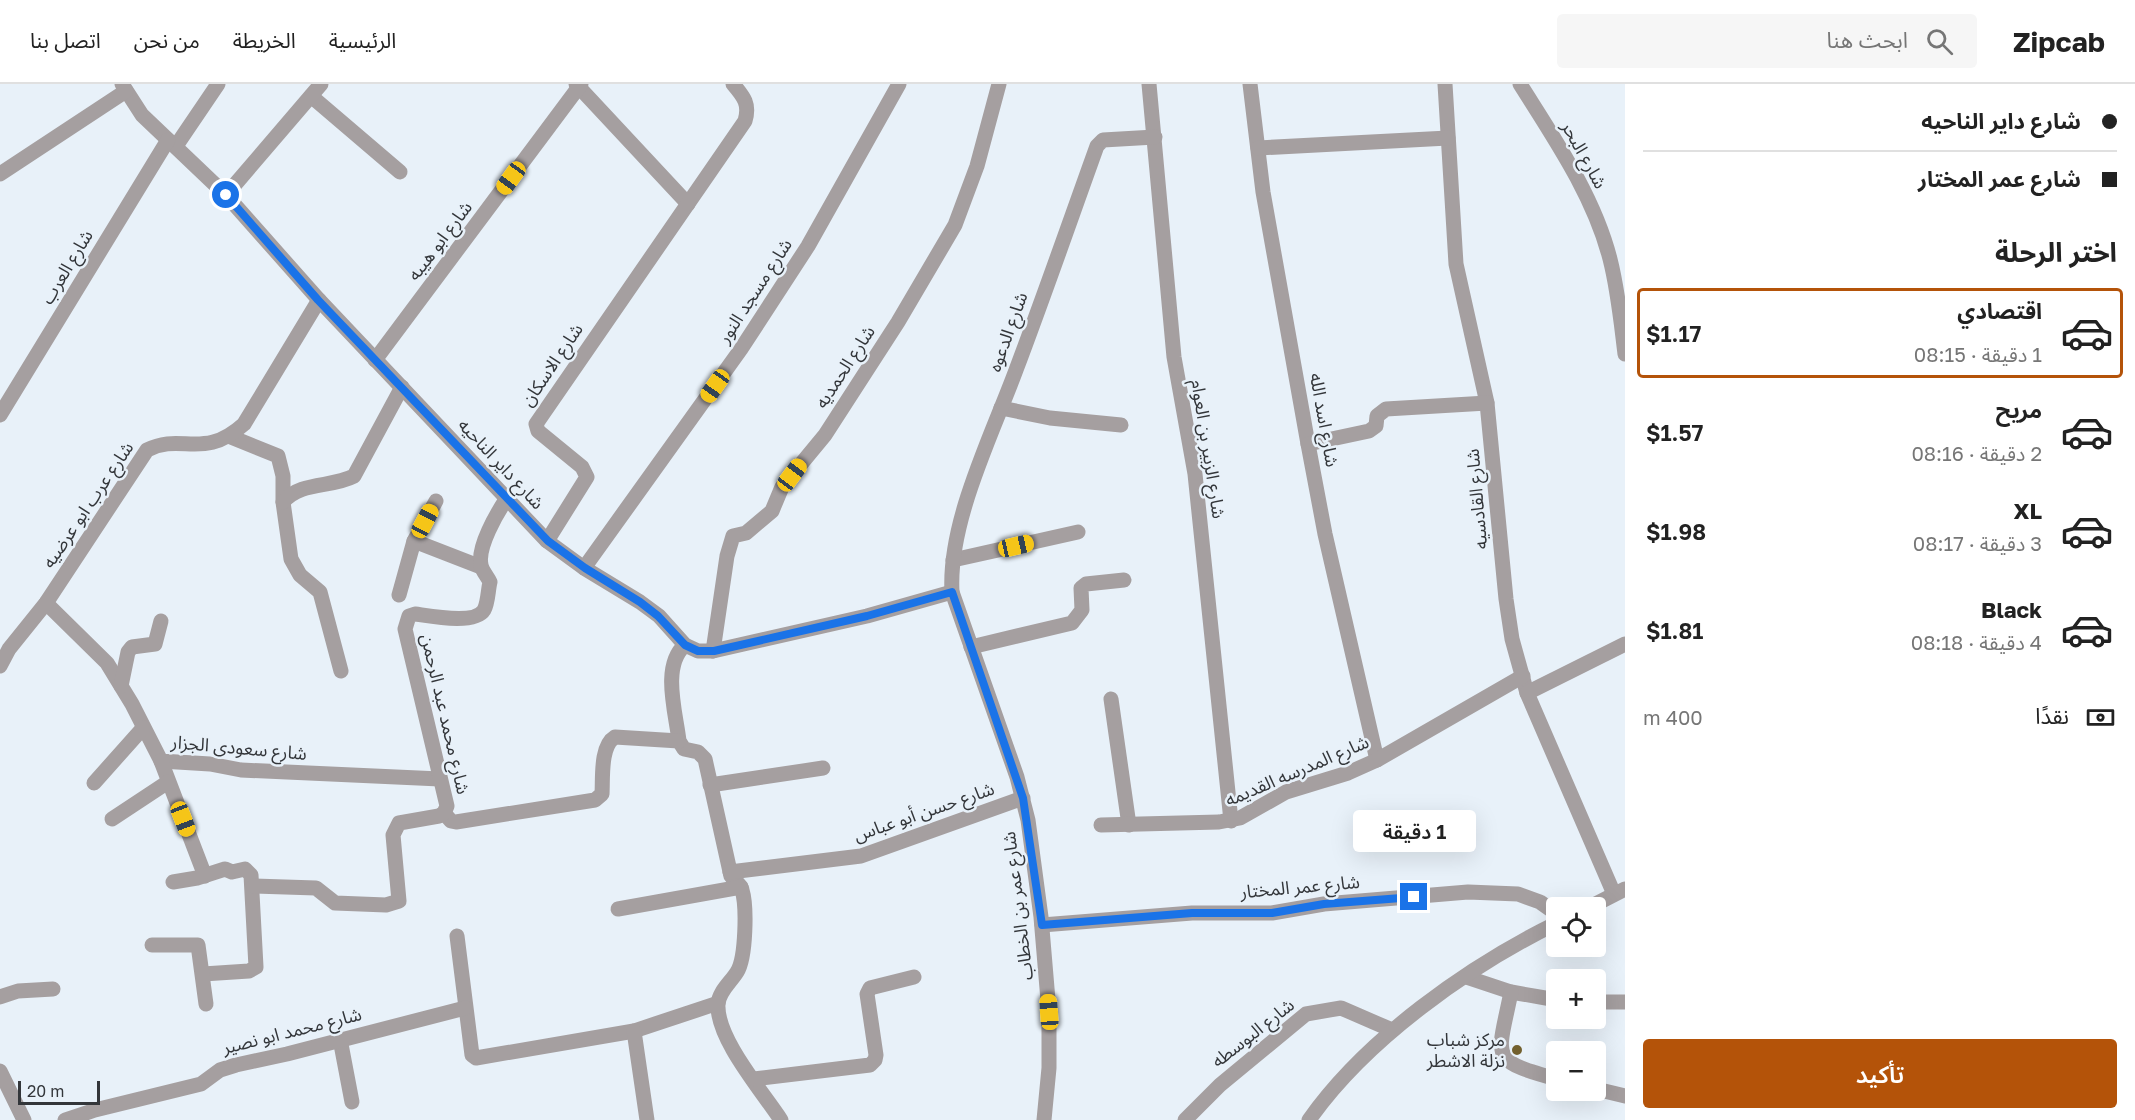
<!DOCTYPE html>
<html lang="ar">
<meta charset="utf-8">
<style>
body{margin:0;font-family:"Golos Text","Noto Sans Arabic",sans-serif;background:#f6f6f6;color:#222;direction:rtl;height:100vh;display:flex;flex-direction:column;font-size:22px;white-space:nowrap}
*{box-sizing:border-box;margin:0}
p{font-size:20px;color:#767676}
.icon{flex:none;width:33px;height:33px;fill:none;stroke:currentColor;stroke-width:2;stroke-linecap:round;stroke-linejoin:round}
.map{position:relative;flex:1;overflow:hidden;direction:ltr}
.details{display:flex;flex-direction:column;background:#fff;width:510px}
.details>*{flex:none}
.banner{display:grid;align-content:center;height:132px;padding:0 18px;background:#fff}
.fabs{position:absolute;left:1546px;top:813px;display:grid;gap:12px}
.fabs a{display:grid;place-items:center;width:60px;height:60px;border-radius:6px;background:#fff;box-shadow:0 6px 24px #0002;font-size:30px}
.scale{position:absolute;left:18px;bottom:15px;width:82px;box-sizing:border-box;padding-left:6px;border:3px solid #33363a;border-top:0;font-size:16px;line-height:21px;white-space:nowrap;color:#33363a;-webkit-text-stroke:4px #e8f1f9;paint-order:stroke}
.end{position:absolute;width:27px;height:27px;margin:-14px;border:8px solid #1a73e8;background:#fff;box-shadow:0 0 0 3px #fff}
.from{border-radius:50%}
.bubble{position:absolute;height:42px;border-radius:6px;background:#fff;box-shadow:0 6px 24px #0002;font-size:20px;font-weight:600;line-height:42px;text-align:center;direction:rtl}
.car{position:absolute;width:18px;height:36px;margin:-18px -9px;border-radius:8px;box-shadow:0 0 4px 2px #0007;background:linear-gradient(#f5c518 24%,#345 0 40%,#f5c518 0 76%,#345 0 86%,#f5c518 0)}
.banner b{display:flex;align-items:center;gap:21px;height:57px;font-size:22px}
.banner b+b{border-top:2px solid #e0e0e0}
.banner i{width:15px;height:15px;background:#222}
ul{padding:0;list-style:none}
li{display:flex;align-items:center;gap:18px;height:90px;margin:0 12px 9px;padding:0 6px;border:3px solid transparent;border-radius:6px}
li div{flex:1}
li b{display:block;font-size:22px}
li em{font-style:normal;font-weight:600}
li.current{border-color:#b45309}
li>.icon{width:54px;height:54px;stroke-width:1.5}
h2{padding:0 18px;font-size:27px;line-height:72px}
.pay{display:flex;align-items:center;gap:15px;height:66px;padding:0 18px;font-size:22px}
.pay p{margin-inline-start:auto}
.button{display:flex;gap:12px;margin-top:auto;padding:12px 18px}
.button a{flex:1;height:69px;border-radius:6px;background:#b45309;color:#fff;font-size:24px;font-weight:600;line-height:69px;text-align:center}
header{display:flex;align-items:center;gap:36px;box-sizing:border-box;height:84px;padding:0 30px;background:#fff;border-bottom:2px solid #e0e0e0}
header strong{font-size:28px}
nav{display:flex;gap:33px;margin-inline-start:auto;font-size:21px}
.search{width:420px;height:54px;background:#f6f6f6;display:flex;align-items:center;gap:15px;box-sizing:border-box;padding:0 21px;border-radius:6px;color:#767676;font-size:22px}
main{display:flex;flex:1;min-height:0}
.map>svg:first-child{display:block}
</style>
<header>
<strong>Zipcab</strong>
<div class="search"><svg class="icon" aria-label="search" viewBox="0 0 24 24"><circle cx="10" cy="10" r="6"/><path d="M15 15l6 6"/></svg>ابحث هنا</div>
<nav><a>الرئيسية</a><a>الخريطة</a><a>من نحن</a><a>اتصل بنا</a></nav>
</header>
<main>
<section class="details">
<div class="banner">
<b><i class="from"></i>شارع داير الناحيه</b>
<b><i></i>شارع عمر المختار</b>
</div>
<h2>اختر الرحلة</h2>
<ul>
<li class="current"><svg class="icon" aria-label="car" viewBox="0 0 24 24"><path d="M5 17H2v-5l4-1 3-4h7l3 4 3 1v5h-3M9 17h6M6 11h13"/><circle cx="7" cy="17" r="2"/><circle cx="17" cy="17" r="2"/></svg><div><b>اقتصادي</b><p>1 دقيقة · 08:15</p></div><em>$1.17</em></li>
<li><svg class="icon" aria-label="car" viewBox="0 0 24 24"><path d="M5 17H2v-5l4-1 3-4h7l3 4 3 1v5h-3M9 17h6M6 11h13"/><circle cx="7" cy="17" r="2"/><circle cx="17" cy="17" r="2"/></svg><div><b>مريح</b><p>2 دقيقة · 08:16</p></div><em>$1.57</em></li>
<li><svg class="icon" aria-label="car" viewBox="0 0 24 24"><path d="M5 17H2v-5l4-1 3-4h7l3 4 3 1v5h-3M9 17h6M6 11h13"/><circle cx="7" cy="17" r="2"/><circle cx="17" cy="17" r="2"/></svg><div><b>XL</b><p>3 دقيقة · 08:17</p></div><em>$1.98</em></li>
<li><svg class="icon" aria-label="car" viewBox="0 0 24 24"><path d="M5 17H2v-5l4-1 3-4h7l3 4 3 1v5h-3M9 17h6M6 11h13"/><circle cx="7" cy="17" r="2"/><circle cx="17" cy="17" r="2"/></svg><div><b>Black</b><p>4 دقيقة · 08:18</p></div><em>$1.81</em></li>
</ul>
<div class="pay"><svg class="icon" aria-label="cash" viewBox="0 0 24 24"><path d="M3 7h18v10H3z"/><circle cx="12" cy="12" r="2"/></svg>نقدًا<p>400 m</p></div>
<div class="button"><a>تأكيد</a></div>
</section>
<div class="map">
<svg width="1625" height="1036" viewBox="0 0 1625 1036">
<rect width="100%" height="100%" fill="#e8f1f9"/>
<g fill="none" stroke-linecap="round" stroke-linejoin="round">
<g stroke="#a59fa0" stroke-width="15">
<path d="M122 0 142 31 226 111 319 216 547 457 584 484 640 518 659 532 685 561 698 567H713L867 532 952 508"/>
<path d="M576 0 688 120"/>
<path d="M1149 0 1174 273 1195 390 1231 737"/>
<path d="M1250 0 1263 108 1308 360 1325 450 1377 676"/>
<path d="M1445 0 1456 180 1487 319 1506 515 1512 555 1527 609 1614 810"/>
<path d="M1520 0C1554 54 1594 112 1610 175 1618 206 1621 238 1625 270"/>
<path d="M311 12 400 88"/>
<path d="M176 62 218 0"/>
<path d="M1258 64 1448 54"/>
<path d="M0 90 126 7"/>
<path d="M226 111 321 0"/>
<path d="M375 276 581 0"/>
<path d="M1001 324 1050 334 1121 341"/>
<path d="M0 331 168 56"/>
<path d="M231 353 278 372 283 392V418L291 475 300 491 320 508 341 587"/>
<path d="M1308 360 1369 347 1376 342 1377 332 1386 325 1487 319"/>
<path d="M283 418C301 397 331 404 354 392L402 303"/>
<path d="M414 457 481 483"/>
<path d="M547 457 587 393 582 383 538 347 536 340 745 37C750 20 744 13 733 0"/>
<path d="M953 476 1078 448"/>
<path d="M584 484 741 265 808 162 899 0"/>
<path d="M399 511 414 457 436 417"/>
<path d="M46 519 107 579 132 620 161 677 210 680 241 686 440 695"/>
<path d="M685 561C661 582 676 629 679 657L684 665 698 668 705 675 731 792C734 797 741 800 742 806 747 822 746 874 737 888 731 898 719 907 718 920 716 954 762 1007 781 1036"/>
<path d="M971 563 1072 539 1082 526 1081 504 1086 500 1124 496"/>
<path d="M713 567 727 472 733 452 746 449 772 427 782 403 825 351 898 238 955 141 977 82 999 0"/>
<path d="M0 582 9 565 46 519 147 366C182 348 203 377 244 340L319 216"/>
<path d="M121 602 128 568 132 563 155 560 161 537"/>
<path d="M1527 609 1625 560"/>
<path d="M1111 615 1129 741"/>
<path d="M161 677 205 792"/>
<path d="M94 699 143 644"/>
<path d="M710 701 823 684"/>
<path d="M444 729 451 737 456 738 595 716 602 710C603 694 600 662 615 653L679 657"/>
<path d="M112 735 168 698"/>
<path d="M1101 741 1219 738 1240 734 1286 708 1348 689 1377 676 1523 592"/>
<path d="M730 788 861 772 1023 714"/>
<path d="M173 798 197 794 225 785 232 788 245 785 251 791 256 883 249 887 203 890"/>
<path d="M254 802 316 804 335 819 386 821 399 817 393 751 399 739 439 732 444 729 447 722 405 545 409 532 415 530C430 532 475 541 484 526 488 519 488 506 490 498 488 493 482 487 481 481 477 463 497 429 507 414"/>
<path d="M1588 824 1625 805"/>
<path d="M618 825 741 803"/>
<path d="M1042 841 1192 829H1272L1324 820 1468 808 1518 810 1540 818 1557 830"/>
<path d="M457 852 472 971 476 974 634 947 718 919"/>
<path d="M152 861H198L206 920"/>
<path d="M1466 893 1511 908 1557 916"/>
<path d="M1511 908C1498 974 1487 976 1557 995"/>
<path d="M0 913 18 907 53 905"/>
<path d="M1596 918H1625"/>
<path d="M634 947 647 1036"/>
<path d="M340 955 352 1018"/>
<path d="M0 987 24 1036"/>
<path d="M754 995 870 981 875 976 876 971 867 910 870 904 914 893"/>
<path d="M1596 1005 1625 1012"/>
<path d="M65 1036 95 1026 201 1000 220 986 236 981 287 970 465 924"/>
<path d="M1044 1036 1049 984V928L1041 833 1028 736 1017 693 952 508C948 438 992 351 1016 286 1044 212 1070 137 1097 62L1103 56 1155 53"/>
<path d="M1185 1036 1220 1001 1306 930 1341 924 1392 946"/>
<path d="M1309 1036C1366 955 1469 882 1557 839"/>
</g>
</g>
<g fill="none" stroke-linecap="round" stroke-linejoin="round">
<path stroke="#1a73e8" stroke-width="8" d="M226 111 318 216 548 457 585 484 640 518 658 532 685 561 698 567H714L867 532 952 508 1023 714 1042 841 1192 829H1272L1324 820 1414 813"/>
</g>
<circle fill="#72602e" stroke="#e8f1f9" stroke-width="2" cx="1517" cy="966" r="6"/>
<g text-anchor="middle" stroke-width="5" stroke-linejoin="round" paint-order="stroke">
<g font-size="18" fill="#33363a" stroke="#e8f1f9">
<text transform="translate(1584 71) rotate(61)" y="6">شارع البحر</text>
<text transform="translate(440 157) rotate(-53)" y="6">شارع ابو هيبه</text>
<text transform="translate(67 183) rotate(-59)" y="6">شارع العرب</text>
<text transform="translate(755 207) rotate(-57)" y="6">شارع مسجد النور</text>
<text transform="translate(1008 248) rotate(-70)" y="6">شارع الدعوه</text>
<text transform="translate(552 281) rotate(-56)" y="6">شارع الاسكان</text>
<text transform="translate(845 283) rotate(-57)" y="6">شارع الحمديه</text>
<text transform="translate(1324 336) rotate(80)" y="6">شارع اسد الله</text>
<text transform="translate(1208 365) rotate(81)" y="6">شارع الزبير بن العوام</text>
<text transform="translate(501 380) rotate(47)" y="6">شارع داير الناحيه</text>
<text transform="translate(1477 415) rotate(-95)" y="6">شارع القادسيه</text>
<text transform="translate(88 421) rotate(-56)" y="6">شارع عرب ابو عرضيه</text>
<text transform="translate(445 630) rotate(77)" y="6">شارع محمد عبد الرحمن</text>
<text transform="translate(239 664) rotate(5)" y="6">شارع سعودى الجزار</text>
<text transform="translate(1297 687) rotate(-23)" y="6">شارع المدرسه القديمه</text>
<text transform="translate(924 728) rotate(-19)" y="6">شارع حسن أبو عباس</text>
<text transform="translate(1300 803) rotate(-5)" y="6">شارع عمر المختار</text>
<text transform="translate(1018 822) rotate(-97)" y="6">شارع عمر بن الخطاب</text>
<text transform="translate(292 947) rotate(-14)" y="6">شارع محمد ابو نصير</text>
<text transform="translate(1253 949) rotate(-38)" y="6">شارع البوسطه</text>
</g>
<g font-size="18" fill="#33363a" stroke="#e8f1f9" text-anchor="end">
<text x="1505" y="962">مركز شباب<tspan x="1505" dy="21">نزلة الاشطر</tspan></text>
</g>
</g>
</svg>
<div class="fabs">
<a><svg class="icon" aria-label="locate" viewBox="0 0 24 24"><circle cx="12" cy="12" r="6"/><path d="M12 2v4M12 18v4M2 12h4M18 12h4"/></svg></a>
<a>+</a>
<a>−</a>
</div>
<div class="scale">20 m</div>
<i class="end from" style="left:226px;top:111px"></i>
<i class="end" style="left:1414px;top:813px"></i>
<div class="bubble" style="left:1353px;top:726px;width:123px">1 دقيقة</div>
<i class="car" style="left:511px;top:94px;rotate:216deg"></i>
<i class="car" style="left:715px;top:302px;rotate:215deg"></i>
<i class="car" style="left:792px;top:391px;rotate:37deg"></i>
<i class="car" style="left:425px;top:437px;rotate:28deg"></i>
<i class="car" style="left:1016px;top:462px;rotate:77deg"></i>
<i class="car" style="left:183px;top:735px;rotate:159deg"></i>
<i class="car" style="left:1049px;top:928px;rotate:356deg"></i>
</div>
</main>
